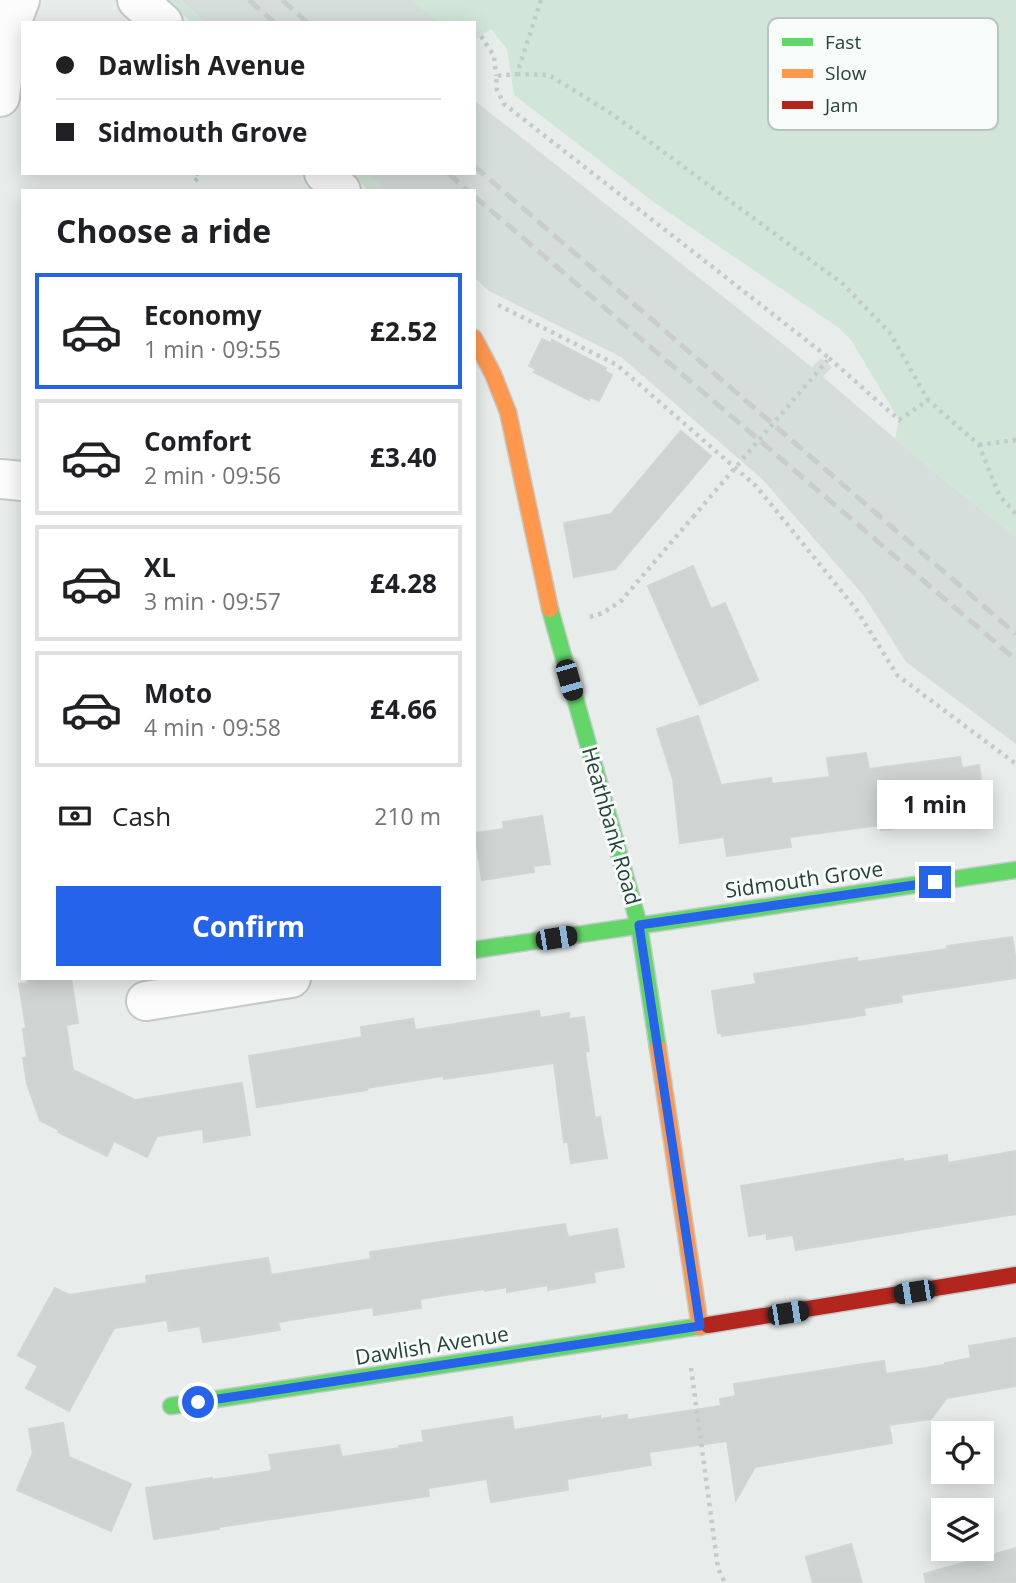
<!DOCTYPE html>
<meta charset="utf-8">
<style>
body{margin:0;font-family:"Open Sans",sans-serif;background:#f2f2f2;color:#202124;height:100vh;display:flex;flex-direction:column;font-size:26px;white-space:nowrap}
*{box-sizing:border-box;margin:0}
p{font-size:23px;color:#757577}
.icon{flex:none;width:38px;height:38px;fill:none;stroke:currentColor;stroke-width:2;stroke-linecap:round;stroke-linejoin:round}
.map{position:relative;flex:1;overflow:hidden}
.drawer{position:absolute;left:21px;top:189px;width:455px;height:791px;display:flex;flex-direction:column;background:#fff;border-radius:0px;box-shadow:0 4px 18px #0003}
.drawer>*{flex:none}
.banner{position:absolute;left:21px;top:21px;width:455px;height:154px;border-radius:0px;box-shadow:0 4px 18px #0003;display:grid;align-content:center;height:154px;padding:0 35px;background:#fff}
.controls{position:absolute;left:931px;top:1421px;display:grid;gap:14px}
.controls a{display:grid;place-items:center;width:63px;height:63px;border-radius:0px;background:#fff;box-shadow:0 4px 18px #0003;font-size:35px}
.end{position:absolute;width:32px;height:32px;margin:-16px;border:9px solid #2563eb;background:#fff;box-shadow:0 0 0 4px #fff}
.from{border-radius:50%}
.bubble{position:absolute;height:49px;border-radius:0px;background:#fff;box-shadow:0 4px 18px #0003;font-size:23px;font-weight:700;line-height:49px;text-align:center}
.car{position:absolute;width:21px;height:42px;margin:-21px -10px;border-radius:9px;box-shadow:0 0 5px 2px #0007;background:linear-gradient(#222 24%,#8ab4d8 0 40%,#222 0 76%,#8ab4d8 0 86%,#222 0)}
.banner b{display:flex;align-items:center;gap:24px;height:66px;font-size:26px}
.banner b+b{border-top:2px solid #e0e0e0}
.banner i{width:18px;height:18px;background:#202124}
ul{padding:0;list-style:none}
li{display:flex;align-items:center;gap:21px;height:116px;margin:0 14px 10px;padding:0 21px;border:4px solid #e0e0e0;border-radius:0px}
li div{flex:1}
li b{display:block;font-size:26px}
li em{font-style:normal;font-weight:700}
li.selected{border-color:#2563eb}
li>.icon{width:63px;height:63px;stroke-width:1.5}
h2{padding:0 35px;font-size:32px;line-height:84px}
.pay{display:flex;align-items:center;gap:18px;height:77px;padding:0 35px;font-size:26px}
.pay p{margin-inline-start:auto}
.cta{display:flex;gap:14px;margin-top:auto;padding:14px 35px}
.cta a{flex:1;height:80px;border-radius:0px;background:#2563eb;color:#fff;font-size:28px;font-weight:700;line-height:80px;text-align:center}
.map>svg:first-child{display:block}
</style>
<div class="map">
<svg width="1016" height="1583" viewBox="0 0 1016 1583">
<rect width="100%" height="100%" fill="#e8edeb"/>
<g fill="#d6dedb">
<path d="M181 0H502L474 40V23H206Z"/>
<path d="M474 100 812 367 821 358 832 367 823 377 932 470 1016 537V744L906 662 864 596 762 479 621 357 489 291 474 277V191H385L367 173H474Z"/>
</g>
<g fill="#d1e6d8">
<path d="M167 0H181L206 23H192Z"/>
<path d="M411 0H1016V537L932 470 895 439 899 420 851 340 839 328 655 203 514 95 507 49 491 29 474 40V23H439Z"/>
<path d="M352 173H367L385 191H369Z"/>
</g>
<g fill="#cfd4d2" stroke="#d1d6d4" stroke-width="2">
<path d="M542 339 551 343 552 340 606 368 605 371 612 375 599 401 590 397 589 400 534 372 536 369 529 366Z"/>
<path d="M681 431 711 456 615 569 574 577 564 523 611 514Z"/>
<path d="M693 566 711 609 725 603 758 680 700 705 648 586Z"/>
<path d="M698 716 721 785 771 778 772 784 830 777 827 758 866 753 869 769 960 757 962 768 979 765 986 817 881 830V825L789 837 791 847 727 856 724 837 680 843 673 779 657 729Z"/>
<path d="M542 816 550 864 533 866 534 872 482 880 475 833 504 829 503 822Z"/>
<path d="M1012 937 1016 962V978L901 995 902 1002 864 1008 865 1015 722 1036 721 1033H718L712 991 756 984 754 974 857 958V962L948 949 947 946Z"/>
<path d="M27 978H71L78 1023 66 1025 73 1070 135 1100 242 1083 250 1135 204 1142 203 1129 157 1136 147 1157 114 1141 107 1156 58 1132 59 1130 40 1120 27 1084 23 1058 27 1057 23 1029 26 1028 19 984 28 983Z"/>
<path d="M539 1011 540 1018 569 1013V1019L584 1017 589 1051 585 1052 595 1118 600 1117 607 1158 571 1163 568 1142H564L554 1063 444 1079 443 1076 366 1088 367 1090 257 1107 249 1056 362 1037 361 1027 413 1019 415 1030Z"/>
<path d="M1016 1151V1214L796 1250 793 1235 767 1239V1233L749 1236 741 1186 903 1159 904 1162 947 1155 948 1163Z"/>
<path d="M565 1224 568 1237 617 1229 624 1267 594 1272 595 1282 548 1290V1285L507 1292V1287L485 1291 484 1289 420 1299 421 1308 374 1315 373 1307 278 1322 280 1330 203 1342 200 1326 169 1331 167 1320 114 1328 69 1411 26 1388 38 1366 18 1355 55 1288 69 1295 147 1283 146 1276 268 1258 271 1275 371 1259 370 1252Z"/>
<path d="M1016 1338V1386L947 1398 931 1419 889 1425 892 1443 755 1467 736 1500 727 1441 649 1452 651 1465 567 1479 568 1490 491 1502 487 1479 428 1488 429 1496 219 1527V1529L154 1539 146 1488 212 1478V1480L272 1471 269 1455 339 1445 342 1457 400 1448 399 1446 424 1442 422 1431 512 1417 514 1430 600 1416V1419L627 1415V1420L721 1406 720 1399 736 1396 734 1384 884 1361 886 1374 945 1365V1363L971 1358 969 1346Z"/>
<path d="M63 1423 69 1457 131 1484 111 1531 17 1490 33 1453 29 1429Z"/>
<path d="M851 1544 862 1583H813L806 1557Z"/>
<path d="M1016 1548V1583H926L924 1574Z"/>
</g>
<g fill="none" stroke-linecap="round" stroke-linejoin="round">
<defs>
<g id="street">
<path d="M137 0 163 23"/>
<path d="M0 97 8 31 20 0"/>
<path d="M324 173 341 191"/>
<path d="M0 479 22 481"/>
<path d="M146 1001 291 978"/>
</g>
<g id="fast">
<path d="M550 609 639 925 658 1048"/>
<path d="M474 950 1016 870"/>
<path d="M171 1406 708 1325"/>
</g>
<g id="slow">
<path d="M474 338 493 374 508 412 550 609"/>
<path d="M658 1048 700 1327"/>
</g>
<path id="jam" d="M708 1325 1016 1275"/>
</defs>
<use href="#street" stroke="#c5cac8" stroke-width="42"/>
<use href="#fast" stroke="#c3cbc8" stroke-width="19"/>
<use href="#slow" stroke="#c3cbc8" stroke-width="19"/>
<use href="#jam" stroke="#c3cbc8" stroke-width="19"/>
<g stroke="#c3ccca" stroke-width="4.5" stroke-dasharray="3.5 5" stroke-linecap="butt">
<path d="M541 0 517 74 496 76 497 90 504 104 829 358 826 362"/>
<path d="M481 36 494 56 496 76"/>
<path d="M517 74 549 75 612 114 843 284 890 333 928 400"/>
<path d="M195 181 200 176 197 173"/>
<path d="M498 305 617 365 756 486 856 609 897 675 1016 764"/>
<path d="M829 358 899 420 928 400 979 445 999 495 1016 514"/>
<path d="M979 445 1016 440"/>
<path d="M590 617 603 613 621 601 693 517"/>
<path d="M691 1368 718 1568 725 1583"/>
</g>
<use href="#street" stroke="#fcfcfc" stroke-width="38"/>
<use href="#fast" stroke="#63d668" stroke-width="16"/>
<use href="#slow" stroke="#ff974d" stroke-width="16"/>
<use href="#jam" stroke="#b3261e" stroke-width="16"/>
<g stroke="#c9cdcc" stroke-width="5" stroke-dasharray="14 7" stroke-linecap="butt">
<path d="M249 0 275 23"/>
<path d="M282 0 308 23"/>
<path d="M474 166 1016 634"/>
<path d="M448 173 468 191"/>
<path d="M474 196 1016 660"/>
</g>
<path stroke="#c3ccca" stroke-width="4.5" stroke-dasharray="3.5 5" stroke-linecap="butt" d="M693 517 826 362"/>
</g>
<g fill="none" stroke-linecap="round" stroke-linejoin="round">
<path stroke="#2563eb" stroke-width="9" d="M198 1402 700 1326 639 925 935 882"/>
</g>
<g text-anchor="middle" stroke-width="6" stroke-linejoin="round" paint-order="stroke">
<g font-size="21" fill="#24423a" stroke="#f7fbf9">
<text transform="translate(611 826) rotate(74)" y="7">Heathbank Road</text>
<text transform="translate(804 880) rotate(-8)" y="7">Sidmouth Grove</text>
<text transform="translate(432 1346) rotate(-9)" y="7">Dawlish Avenue</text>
</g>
</g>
<rect x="768" y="18" width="230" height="112" rx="10" fill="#f7fbf9" stroke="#b8c4c0" stroke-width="2"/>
<rect x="782" y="38" width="31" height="8" fill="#63d668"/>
<rect x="782" y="69" width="31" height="9" fill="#ff974d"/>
<rect x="782" y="101" width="31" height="8" fill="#b3261e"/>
<g font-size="19" fill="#24423a">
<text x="825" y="49">Fast</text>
<text x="825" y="80">Slow</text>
<text x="825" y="112">Jam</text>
</g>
</svg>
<div class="controls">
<a><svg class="icon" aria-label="locate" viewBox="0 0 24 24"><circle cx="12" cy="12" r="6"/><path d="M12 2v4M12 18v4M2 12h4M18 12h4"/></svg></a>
<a><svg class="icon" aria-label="layers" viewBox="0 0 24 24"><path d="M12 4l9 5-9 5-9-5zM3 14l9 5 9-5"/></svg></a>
</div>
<i class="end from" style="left:198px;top:1402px"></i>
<i class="end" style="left:935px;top:882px"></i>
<div class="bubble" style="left:877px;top:780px;width:116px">1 min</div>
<i class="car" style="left:569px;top:680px;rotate:164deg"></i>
<i class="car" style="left:556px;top:938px;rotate:81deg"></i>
<i class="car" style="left:914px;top:1292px;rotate:261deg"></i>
<i class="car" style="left:788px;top:1313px;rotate:81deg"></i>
<div class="banner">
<b><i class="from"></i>Dawlish Avenue</b>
<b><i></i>Sidmouth Grove</b>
</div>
<section class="drawer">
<h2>Choose a ride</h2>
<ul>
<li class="selected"><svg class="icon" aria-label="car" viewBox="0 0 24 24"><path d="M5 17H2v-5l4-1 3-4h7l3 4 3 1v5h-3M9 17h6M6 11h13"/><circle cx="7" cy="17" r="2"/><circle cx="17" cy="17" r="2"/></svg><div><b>Economy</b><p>1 min · 09:55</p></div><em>£2.52</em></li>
<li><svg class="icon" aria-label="car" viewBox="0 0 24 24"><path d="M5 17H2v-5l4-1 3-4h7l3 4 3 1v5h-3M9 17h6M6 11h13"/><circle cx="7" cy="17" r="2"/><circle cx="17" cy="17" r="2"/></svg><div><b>Comfort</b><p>2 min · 09:56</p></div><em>£3.40</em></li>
<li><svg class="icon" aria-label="car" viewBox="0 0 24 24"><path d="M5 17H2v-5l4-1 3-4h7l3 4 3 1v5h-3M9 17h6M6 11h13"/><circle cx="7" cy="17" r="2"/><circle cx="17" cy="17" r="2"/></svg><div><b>XL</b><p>3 min · 09:57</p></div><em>£4.28</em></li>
<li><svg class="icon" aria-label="car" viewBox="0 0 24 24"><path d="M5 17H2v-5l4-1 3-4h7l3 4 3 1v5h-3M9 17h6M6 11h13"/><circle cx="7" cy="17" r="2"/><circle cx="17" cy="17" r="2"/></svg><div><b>Moto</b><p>4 min · 09:58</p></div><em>£4.66</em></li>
</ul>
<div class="pay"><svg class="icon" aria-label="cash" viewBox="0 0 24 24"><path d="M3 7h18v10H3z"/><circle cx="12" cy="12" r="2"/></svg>Cash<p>210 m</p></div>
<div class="cta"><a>Confirm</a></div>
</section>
</div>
